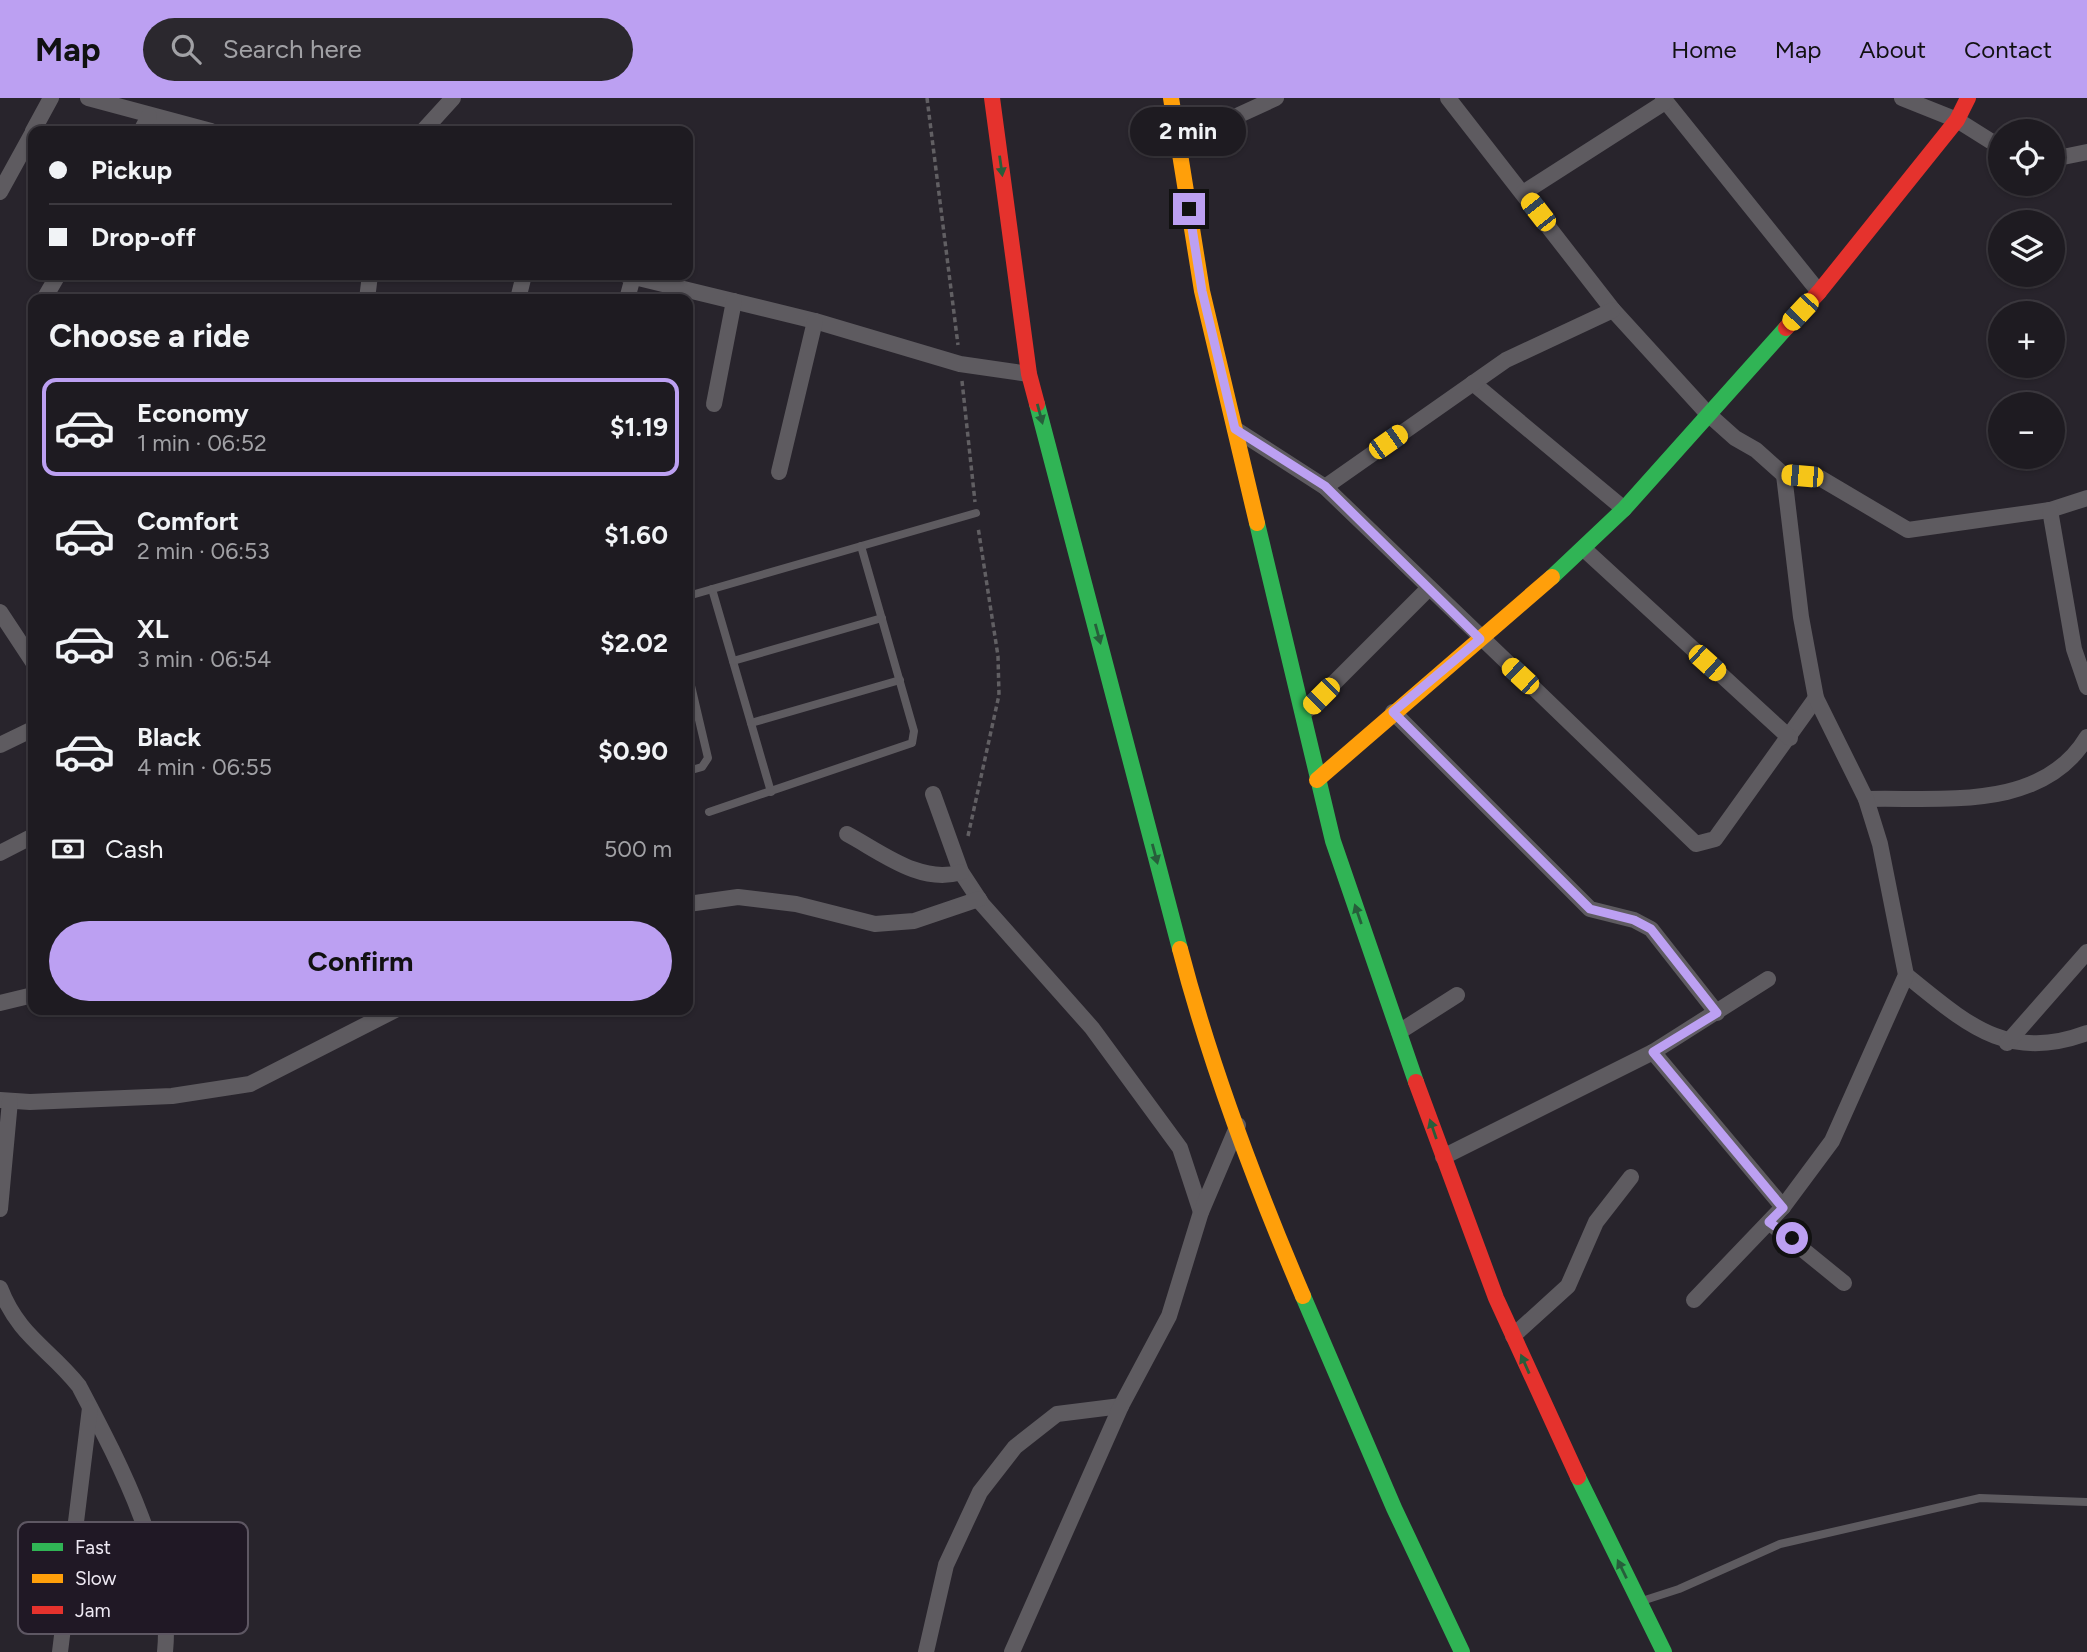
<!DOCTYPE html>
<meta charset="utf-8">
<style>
body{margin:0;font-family:Figtree,sans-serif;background:#2b282e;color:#f1f3f6;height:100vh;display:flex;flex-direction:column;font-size:26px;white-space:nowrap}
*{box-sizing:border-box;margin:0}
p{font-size:23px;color:#a1a1a5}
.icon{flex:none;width:38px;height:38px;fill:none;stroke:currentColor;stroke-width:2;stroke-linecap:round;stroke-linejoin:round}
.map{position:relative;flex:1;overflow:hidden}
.details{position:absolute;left:28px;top:196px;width:665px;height:721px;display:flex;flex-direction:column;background:#1e1b21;border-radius:14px;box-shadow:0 2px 5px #0004,0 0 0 2px #3c393f}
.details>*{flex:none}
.top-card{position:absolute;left:28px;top:28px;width:665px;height:154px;border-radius:14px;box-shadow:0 2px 5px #0004,0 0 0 2px #3c393f;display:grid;align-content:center;height:154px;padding:0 21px;background:#1e1b21}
.controls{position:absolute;left:1988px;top:21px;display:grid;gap:14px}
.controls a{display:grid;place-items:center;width:77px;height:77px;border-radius:50%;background:#1e1b21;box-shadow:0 2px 5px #0004,0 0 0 2px #3c393f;font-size:35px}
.end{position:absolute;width:32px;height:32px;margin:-16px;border:9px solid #bca0f2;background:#111;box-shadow:0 0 0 4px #111}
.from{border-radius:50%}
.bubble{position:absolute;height:49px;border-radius:24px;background:#1e1b21;box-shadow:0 2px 5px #0004,0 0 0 2px #3c393f;font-size:23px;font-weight:700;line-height:49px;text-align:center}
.car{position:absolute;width:21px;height:42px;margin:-21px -10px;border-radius:9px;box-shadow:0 0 5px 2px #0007;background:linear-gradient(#f5c518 24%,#345 0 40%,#f5c518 0 76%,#345 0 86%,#f5c518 0)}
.top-card b{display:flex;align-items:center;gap:24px;height:66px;font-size:26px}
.top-card b+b{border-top:2px solid #3c393f}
.top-card i{width:18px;height:18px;background:#f1f3f6}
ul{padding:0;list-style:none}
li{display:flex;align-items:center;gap:21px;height:98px;margin:0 14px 10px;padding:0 7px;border:4px solid transparent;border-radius:14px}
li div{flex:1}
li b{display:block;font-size:26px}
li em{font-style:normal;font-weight:700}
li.on{border-color:#bca0f2}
li>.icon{width:63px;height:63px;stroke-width:1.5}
h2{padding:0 21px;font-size:32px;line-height:84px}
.pay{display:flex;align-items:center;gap:18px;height:77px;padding:0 21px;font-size:26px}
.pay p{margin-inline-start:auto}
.action{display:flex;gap:14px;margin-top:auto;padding:14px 21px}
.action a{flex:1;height:80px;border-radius:42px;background:#bca0f2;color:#111;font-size:28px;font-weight:700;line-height:80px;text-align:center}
header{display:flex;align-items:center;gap:42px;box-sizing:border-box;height:98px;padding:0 35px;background:#bca0f2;color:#111}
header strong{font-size:33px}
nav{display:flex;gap:38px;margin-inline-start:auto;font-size:24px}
.search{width:490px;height:63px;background:#2b282e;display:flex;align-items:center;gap:18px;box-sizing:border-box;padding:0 24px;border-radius:38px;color:#a1a1a5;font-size:26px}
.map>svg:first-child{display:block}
</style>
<header>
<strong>Map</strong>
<div class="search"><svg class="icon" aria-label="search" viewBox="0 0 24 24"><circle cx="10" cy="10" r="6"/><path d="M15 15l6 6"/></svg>Search here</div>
<nav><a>Home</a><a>Map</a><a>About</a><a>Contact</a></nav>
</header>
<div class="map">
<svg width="2087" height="1554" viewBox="0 0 2087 1554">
<rect width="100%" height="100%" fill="#28242c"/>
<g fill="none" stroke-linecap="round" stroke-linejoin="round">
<g stroke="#615f63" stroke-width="3.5" stroke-dasharray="5 3.5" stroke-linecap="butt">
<path d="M927 0 958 247"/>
<path d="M962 283 975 404"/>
<path d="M968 738 999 597 998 558 978 429"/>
</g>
<g stroke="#5e5b60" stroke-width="8">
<path d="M712 491 771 694"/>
<path d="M688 498 976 415"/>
<path d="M733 563 882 520"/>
<path d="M688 575 708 660 702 669 688 673"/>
<path d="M751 625 900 582"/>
<path d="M709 714 912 645 914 633 861 448"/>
<path d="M1645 1502 1679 1491 1780 1446 1980 1400 2087 1404"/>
</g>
<g stroke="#5e5b60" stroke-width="16">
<path d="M88 0 211 33"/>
<path d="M1448 0 1613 212 1707 315 1735 340 1756 352 1784 377 1820 380 1908 432 2050 412 2087 400"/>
<path d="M1663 0 1819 194"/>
<path d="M1902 0 1957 22 2000 49"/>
<path d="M1176 30 1226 23 1276 0"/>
<path d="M33 33 51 0"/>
<path d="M141 33 149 18"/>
<path d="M423 33 453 0"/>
<path d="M2053 61 2087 54"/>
<path d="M0 94 33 34"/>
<path d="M1523 95 1665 4"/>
<path d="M626 177 815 223 960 266 1029 276"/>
<path d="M44 201 58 177"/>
<path d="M367 201 370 177"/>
<path d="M518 201 524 177"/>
<path d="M627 201 633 179"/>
<path d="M1473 285 1624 411"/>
<path d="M714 306 734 203"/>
<path d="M1235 331 1325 389 1696 746 1715 741 1816 600"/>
<path d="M779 374 815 223"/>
<path d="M1325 389 1506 262 1613 212"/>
<path d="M2050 412 2074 551 2087 589"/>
<path d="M1584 451 1790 640"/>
<path d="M0 514 33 564"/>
<path d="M1393 614 1590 811 1634 822 1651 831 1717 915"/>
<path d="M1303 616 1428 491"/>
<path d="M0 647 33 631"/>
<path d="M933 696 961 774 982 806 1092 930 1180 1050 1201 1114"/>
<path d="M1866 701C1942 699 2042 714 2087 639"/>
<path d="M847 736C881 754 921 787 961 774"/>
<path d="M0 755 33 738"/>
<path d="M688 806 738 799 796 806 875 826 914 823 979 801"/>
<path d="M1906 877C1966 925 2006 965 2087 935"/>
<path d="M0 905 33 897"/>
<path d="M1399 934 1457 897"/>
<path d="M2007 945 2087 854"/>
<path d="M1653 954 1783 1109"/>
<path d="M0 1002 30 1004 172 998 250 986 395 912"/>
<path d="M1443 1059 1653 954 1768 881"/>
<path d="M0 1111 10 1003"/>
<path d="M1769 1124 1844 1185"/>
<path d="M0 1190C19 1239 49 1250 79 1288 119 1364 174 1467 165 1554"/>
<path d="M1694 1202 1783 1109 1832 1043 1906 877 1880 746 1866 701 1816 600 1801 519 1784 377"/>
<path d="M1513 1238 1568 1188 1596 1124 1631 1079"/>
<path d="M60 1554 90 1310"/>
<path d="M926 1554 946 1467 980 1394 1015 1349 1057 1316 1121 1308"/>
<path d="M1012 1554 1121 1308 1169 1218 1201 1114 1238 1027"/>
</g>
<g stroke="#30b455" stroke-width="16">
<path d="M1037 306 1180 851"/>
<path d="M1257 425 1333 743 1416 984"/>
<path d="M1552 479 1624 411 1786 230"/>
<path d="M1303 1198 1394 1410 1462 1554"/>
<path d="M1578 1379 1664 1554"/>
</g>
<g stroke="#ff9f0a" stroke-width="16">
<path d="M1171 0 1202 193 1257 425"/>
<path d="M1317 682 1552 479"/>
<path d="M1180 851C1210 966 1256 1088 1303 1198"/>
</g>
<g stroke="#e5322d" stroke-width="16">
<path d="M992 0 1029 276 1037 306"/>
<path d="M1786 230 1819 194 1957 22 1968 0"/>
<path d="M1416 984 1496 1200 1578 1379"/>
</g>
</g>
<defs><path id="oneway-solid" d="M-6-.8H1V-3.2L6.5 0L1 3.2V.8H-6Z" transform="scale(1.75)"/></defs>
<g fill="#275e3b">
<use href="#oneway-solid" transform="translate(1001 68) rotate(82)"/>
<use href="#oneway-solid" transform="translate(1040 316) rotate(75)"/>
<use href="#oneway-solid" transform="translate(1098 536) rotate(75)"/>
<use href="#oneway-solid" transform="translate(1155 756) rotate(75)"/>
<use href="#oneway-solid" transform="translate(1358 816) rotate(-109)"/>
<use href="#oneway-solid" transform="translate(1433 1031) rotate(-109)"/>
<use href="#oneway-solid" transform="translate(1525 1266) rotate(-114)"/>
<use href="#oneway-solid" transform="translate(1622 1471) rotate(-116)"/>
</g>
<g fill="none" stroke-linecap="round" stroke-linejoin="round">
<path stroke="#bca0f2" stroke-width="9" d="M1189 111 1202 193 1235 331 1325 388 1480 541 1393 614 1590 811 1634 822 1651 831 1717 915 1653 954 1783 1110 1769 1124 1792 1140"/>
</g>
<rect x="18" y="1424" width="230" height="112" rx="10" fill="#201825" stroke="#5e5763" stroke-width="2"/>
<rect x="32" y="1445" width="31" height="8" fill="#30b455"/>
<rect x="32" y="1476" width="31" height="9" fill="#ff9f0a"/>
<rect x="32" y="1508" width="31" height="8" fill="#e5322d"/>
<g font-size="19" fill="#eee9f3">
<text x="75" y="1456">Fast</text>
<text x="75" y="1487">Slow</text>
<text x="75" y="1519">Jam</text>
</g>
</svg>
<div class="controls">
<a><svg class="icon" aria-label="locate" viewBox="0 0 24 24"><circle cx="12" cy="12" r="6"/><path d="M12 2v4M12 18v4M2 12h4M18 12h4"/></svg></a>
<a><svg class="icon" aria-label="layers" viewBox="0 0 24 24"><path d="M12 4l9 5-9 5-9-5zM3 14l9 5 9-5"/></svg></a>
<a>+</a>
<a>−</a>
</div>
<i class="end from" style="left:1792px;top:1140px"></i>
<i class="end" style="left:1189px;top:111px"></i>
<div class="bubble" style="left:1130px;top:9px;width:116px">2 min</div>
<i class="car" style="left:1538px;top:114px;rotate:322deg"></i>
<i class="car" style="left:1800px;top:214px;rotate:223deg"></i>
<i class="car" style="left:1388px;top:344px;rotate:55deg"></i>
<i class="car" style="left:1802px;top:378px;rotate:275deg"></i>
<i class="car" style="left:1707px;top:565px;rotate:132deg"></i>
<i class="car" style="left:1520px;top:578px;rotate:313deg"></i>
<i class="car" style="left:1321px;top:598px;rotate:225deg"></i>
<div class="top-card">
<b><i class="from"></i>Pickup</b>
<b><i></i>Drop-off</b>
</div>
<section class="details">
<h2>Choose a ride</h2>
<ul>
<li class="on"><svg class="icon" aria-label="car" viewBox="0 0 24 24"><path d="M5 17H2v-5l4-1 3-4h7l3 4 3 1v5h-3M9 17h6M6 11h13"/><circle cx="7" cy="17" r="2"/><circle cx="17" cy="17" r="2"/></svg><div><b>Economy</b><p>1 min · 06:52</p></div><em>$1.19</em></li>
<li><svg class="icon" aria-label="car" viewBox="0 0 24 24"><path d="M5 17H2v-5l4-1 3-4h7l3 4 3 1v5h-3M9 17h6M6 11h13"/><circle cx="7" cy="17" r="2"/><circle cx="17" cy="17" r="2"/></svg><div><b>Comfort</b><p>2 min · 06:53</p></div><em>$1.60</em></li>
<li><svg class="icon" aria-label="car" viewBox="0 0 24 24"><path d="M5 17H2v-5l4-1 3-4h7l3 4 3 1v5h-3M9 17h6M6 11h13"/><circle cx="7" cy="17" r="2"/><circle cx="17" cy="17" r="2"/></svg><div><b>XL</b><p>3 min · 06:54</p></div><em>$2.02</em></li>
<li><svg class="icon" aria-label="car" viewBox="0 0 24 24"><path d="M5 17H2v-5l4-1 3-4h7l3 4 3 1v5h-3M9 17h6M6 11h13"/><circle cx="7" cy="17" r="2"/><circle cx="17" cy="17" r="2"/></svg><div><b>Black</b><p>4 min · 06:55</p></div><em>$0.90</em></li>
</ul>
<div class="pay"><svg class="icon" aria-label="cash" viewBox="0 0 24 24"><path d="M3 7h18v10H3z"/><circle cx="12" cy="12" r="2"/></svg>Cash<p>500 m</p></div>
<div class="action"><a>Confirm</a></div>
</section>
</div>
